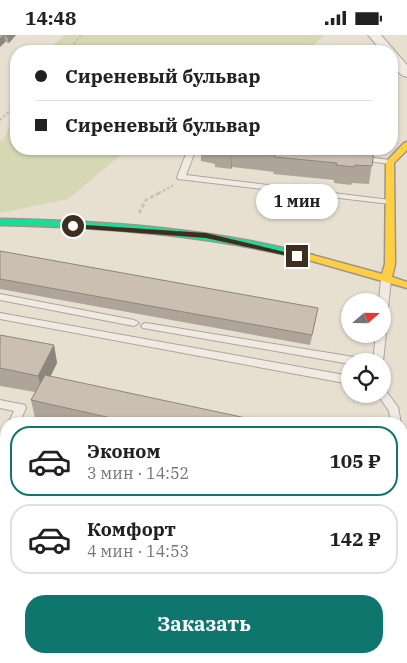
<!DOCTYPE html>
<html lang="ru">
<meta charset="utf-8">
<style>
body{margin:0;font-family:"IBM Plex Serif",serif;background:#f2f2f2;color:#202124;height:100vh;display:flex;flex-direction:column;font-size:19px;white-space:nowrap}
*{box-sizing:border-box;margin:0}
p{font-size:16px;color:#757577}
.icon{flex:none;width:28px;height:28px;fill:none;stroke:currentColor;stroke-width:2;stroke-linecap:round;stroke-linejoin:round}
.map{position:relative;flex:1;overflow:hidden}
.side{position:absolute;left:0px;top:382px;width:408px;height:246px;display:flex;flex-direction:column;background:#fff;border-radius:20px 20px 0 0;box-shadow:0 1px 4px #0004}
.side>*{flex:none}
.banner{position:absolute;left:10px;top:10px;width:388px;height:110px;border-radius:20px;box-shadow:0 1px 4px #0004;display:grid;align-content:center;height:110px;padding:0 25px;background:#fff}
.needle{width:32px;rotate:70deg}
.fabs{position:absolute;left:341px;top:258px;display:grid;gap:10px}
.fabs a{display:grid;place-items:center;width:50px;height:50px;border-radius:50%;background:#fff;box-shadow:0 1px 4px #0004;font-size:25px}
.end{position:absolute;width:22px;height:22px;margin:-11px;border:6px solid #3d2e20;background:#fff;box-shadow:0 0 0 2px #fff}
.from{border-radius:50%}
.bubble{position:absolute;height:35px;border-radius:18px;background:#fff;box-shadow:0 1px 4px #0004;font-size:16px;font-weight:800;line-height:35px;text-align:center}
.banner b{display:flex;align-items:center;gap:18px;height:48px;font-size:19px}
.banner b+b{border-top:1px solid #e0e0e0}
.banner i{width:12px;height:12px;background:#202124}
ul{padding:9px 0 0;list-style:none}
li{display:flex;align-items:center;gap:15px;height:70px;margin:0 10px 8px;padding:0 15px;border:2px solid #e0e0e0;border-radius:20px}
li div{flex:1}
li b{display:block;font-size:19px}
li em{font-style:normal;font-weight:800}
li.on{border-color:#0f766e}
li>.icon{width:45px;height:45px;stroke-width:1.5}
.primary-button{display:flex;gap:10px;margin-top:auto;padding:10px 25px}
.primary-button a{flex:1;height:58px;border-radius:20px;background:#0f766e;color:#fff;font-size:20px;font-weight:800;line-height:58px;text-align:center}
.status{display:flex;justify-content:space-between;align-items:center;height:35px;padding:0 25px;background:#fff;direction:ltr}
.status svg{height:14px;fill:currentColor}
.map>svg:first-child{display:block}
</style>
<div class="status"><b>14:48</b><svg viewBox="0 0 49 12"><path d="M0 12V9h3v3zM5 12V6h3v6zM10 12V3h3v9zM15 12V0h3v12zM26 1h20v11H26zM47 4h2v5h-2z"/></svg></div>
<div class="map">
<svg width="407" height="628" viewBox="0 0 407 628">
<rect width="100%" height="100%" fill="#e7e0d1"/>
<g fill="#d6d7b3">
<path d="M65 0H324L308 16H45Z"/>
<path d="M16 76V114H128L68 164 0 178V106L4 104Z"/>
<path d="M0 520 6 521V577L0 576Z"/>
</g>
<g fill="none" stroke-linecap="round" stroke-linejoin="round">
<defs>
<g id="lane">
<path d="M188 114H196L186 140 390 165 394 167 390 169 178 144 177 142Z"/>
<path d="M358 121 390 125 394 127 390 129 361 125 357 123Z"/>
<path d="M386 241 391 244 387 283 382 286V266H379L381 244Z"/>
<path d="M0 259 134 285 139 288 134 291 0 265Z"/>
<path d="M0 278 350 341V349L0 284Z"/>
<path d="M146 288 354 322 359 326H350V329L143 293 141 291 143 289Z"/>
<path d="M382 296 386 299 383 326H373L376 299H382Z"/>
<path d="M382 355 386 356 398 372 401 389H391L389 376 377 359H382Z"/>
<path d="M0 365 25 370 26 373 19 389H8L14 376 0 373Z"/>
<path d="M6 397V413L0 412V402L2 398Z"/>
<path d="M401 413 407 414V424L401 423Z"/>
<path d="M60 622H75L77 628H63Z"/>
<path d="M176 622H190L189 628H175Z"/>
<rect x="362" y="622" width="14" height="6"/>
</g>
<path id="street" d="M368 0H381L407 30V42C395 39 391 27 391 16H382Z"/>
<path id="fast" d="M0 184C105 186 210 193 313 220L314 222 309 225C207 200 105 192 0 190Z"/>
<path id="slow" d="M407 107V115L394 128 395 229 392 242 407 247V253L305 224 304 222 305 220 309 219 382 239 385 229 386 127 404 108Z"/>
</defs>
<use href="#lane" stroke="#ada599" stroke-width="2"/>
<use href="#street" stroke="#ada599" stroke-width="2"/>
<use href="#fast" stroke="#9c958a" stroke-width="3"/>
<use href="#slow" stroke="#9c958a" stroke-width="3"/>
<g stroke="#c8c2b9" stroke-width="2.5" stroke-dasharray="2.5 2" stroke-linecap="butt">
<path d="M68 16 81 0"/>
<path d="M0 85 16 70"/>
<path d="M159 158 174 150"/>
</g>
<path stroke="#c8c2b9" stroke-width="3" stroke-dasharray="4 2.5" stroke-linecap="butt" d="M139 178 146 165 161 157"/>
<path stroke="#c8c2b9" stroke-width="4" stroke-dasharray="4.5 3" stroke-linecap="butt" d="M252 628 253 622"/>
<use href="#lane" fill="#efebe3" fill-rule="evenodd"/>
<use href="#street" fill="#efebe3" fill-rule="evenodd"/>
<use href="#fast" fill="#16e098" fill-rule="evenodd"/>
<use href="#slow" fill="#ffcf43" fill-rule="evenodd"/>
</g>
<g fill="#afa499">
<path d="M0 0H16L9 8 5 7 0 12Z"/>
<path d="M201 114H363L374 115 369 149 352 148 351 150 334 148V145L273 139 274 137 232 132 231 134 215 132V129L201 126Z"/>
<path d="M0 216 318 273 316 284 310 310 0 254Z"/>
<path d="M0 300 54 310 57 328 50 342 274 389H59L35 383 31 365 35 357 0 351Z"/>
<path d="M110 622H171L170 628H113L111 627Z"/>
<path d="M272 622H335L278 628 272 625Z"/>
</g>
<g fill="#8e867d">
<path d="M4 0 5 7 0 12V4Z"/>
<path d="M8 0H16L9 8 7 1Z"/>
<path d="M232 114V132L231 134 232 116Z"/>
<path d="M54 310 57 328 42 359 38 341Z"/>
<path d="M166 622H171L170 628H165Z"/>
</g>
<g fill="#cbbfb2" stroke="#8e867d">
<path d="M0 0H8L7 1 4 0 0 4Z"/>
<path d="M215 114H363L374 115 372 131 355 130 354 132 336 130 337 128 275 122V120L232 114V116Z"/>
<path d="M0 216 318 273 312 300 0 244Z"/>
<path d="M0 300 54 310 38 341 0 333Z"/>
<path d="M45 340 274 389H138L31 365Z"/>
<path d="M149 622H166L165 627Z"/>
<path d="M279 622H335V628H278Z"/>
</g>
<path fill="#3d2e20" d="M71 189 206 198 301 221 297 223 206 203 73 193Z"/>
</svg>
<div class="fabs">
<a><svg class="needle" viewBox="-14 -14 28 28"><path d="M0-13l5 13h-10z" fill="#e53935"/><path d="M0 13l5-13h-10z" fill="#757577"/></svg></a>
<a><svg class="icon" aria-label="locate" viewBox="0 0 24 24"><circle cx="12" cy="12" r="6"/><path d="M12 2v4M12 18v4M2 12h4M18 12h4"/></svg></a>
</div>
<i class="end from" style="left:73px;top:191px"></i>
<i class="end" style="left:297px;top:221px"></i>
<div class="bubble" style="left:256px;top:149px;width:82px">1 мин</div>
<div class="banner">
<b><i class="from"></i>Сиреневый бульвар</b>
<b><i></i>Сиреневый бульвар</b>
</div>
<section class="side">
<ul>
<li class="on"><svg class="icon" aria-label="car" viewBox="0 0 24 24"><path d="M5 17H2v-5l4-1 3-4h7l3 4 3 1v5h-3M9 17h6M6 11h13"/><circle cx="7" cy="17" r="2"/><circle cx="17" cy="17" r="2"/></svg><div><b>Эконом</b><p>3 мин · 14:52</p></div><em>105 ₽</em></li>
<li><svg class="icon" aria-label="car" viewBox="0 0 24 24"><path d="M5 17H2v-5l4-1 3-4h7l3 4 3 1v5h-3M9 17h6M6 11h13"/><circle cx="7" cy="17" r="2"/><circle cx="17" cy="17" r="2"/></svg><div><b>Комфорт</b><p>4 мин · 14:53</p></div><em>142 ₽</em></li>
</ul>
<div class="primary-button"><a>Заказать</a></div>
</section>
</div>
